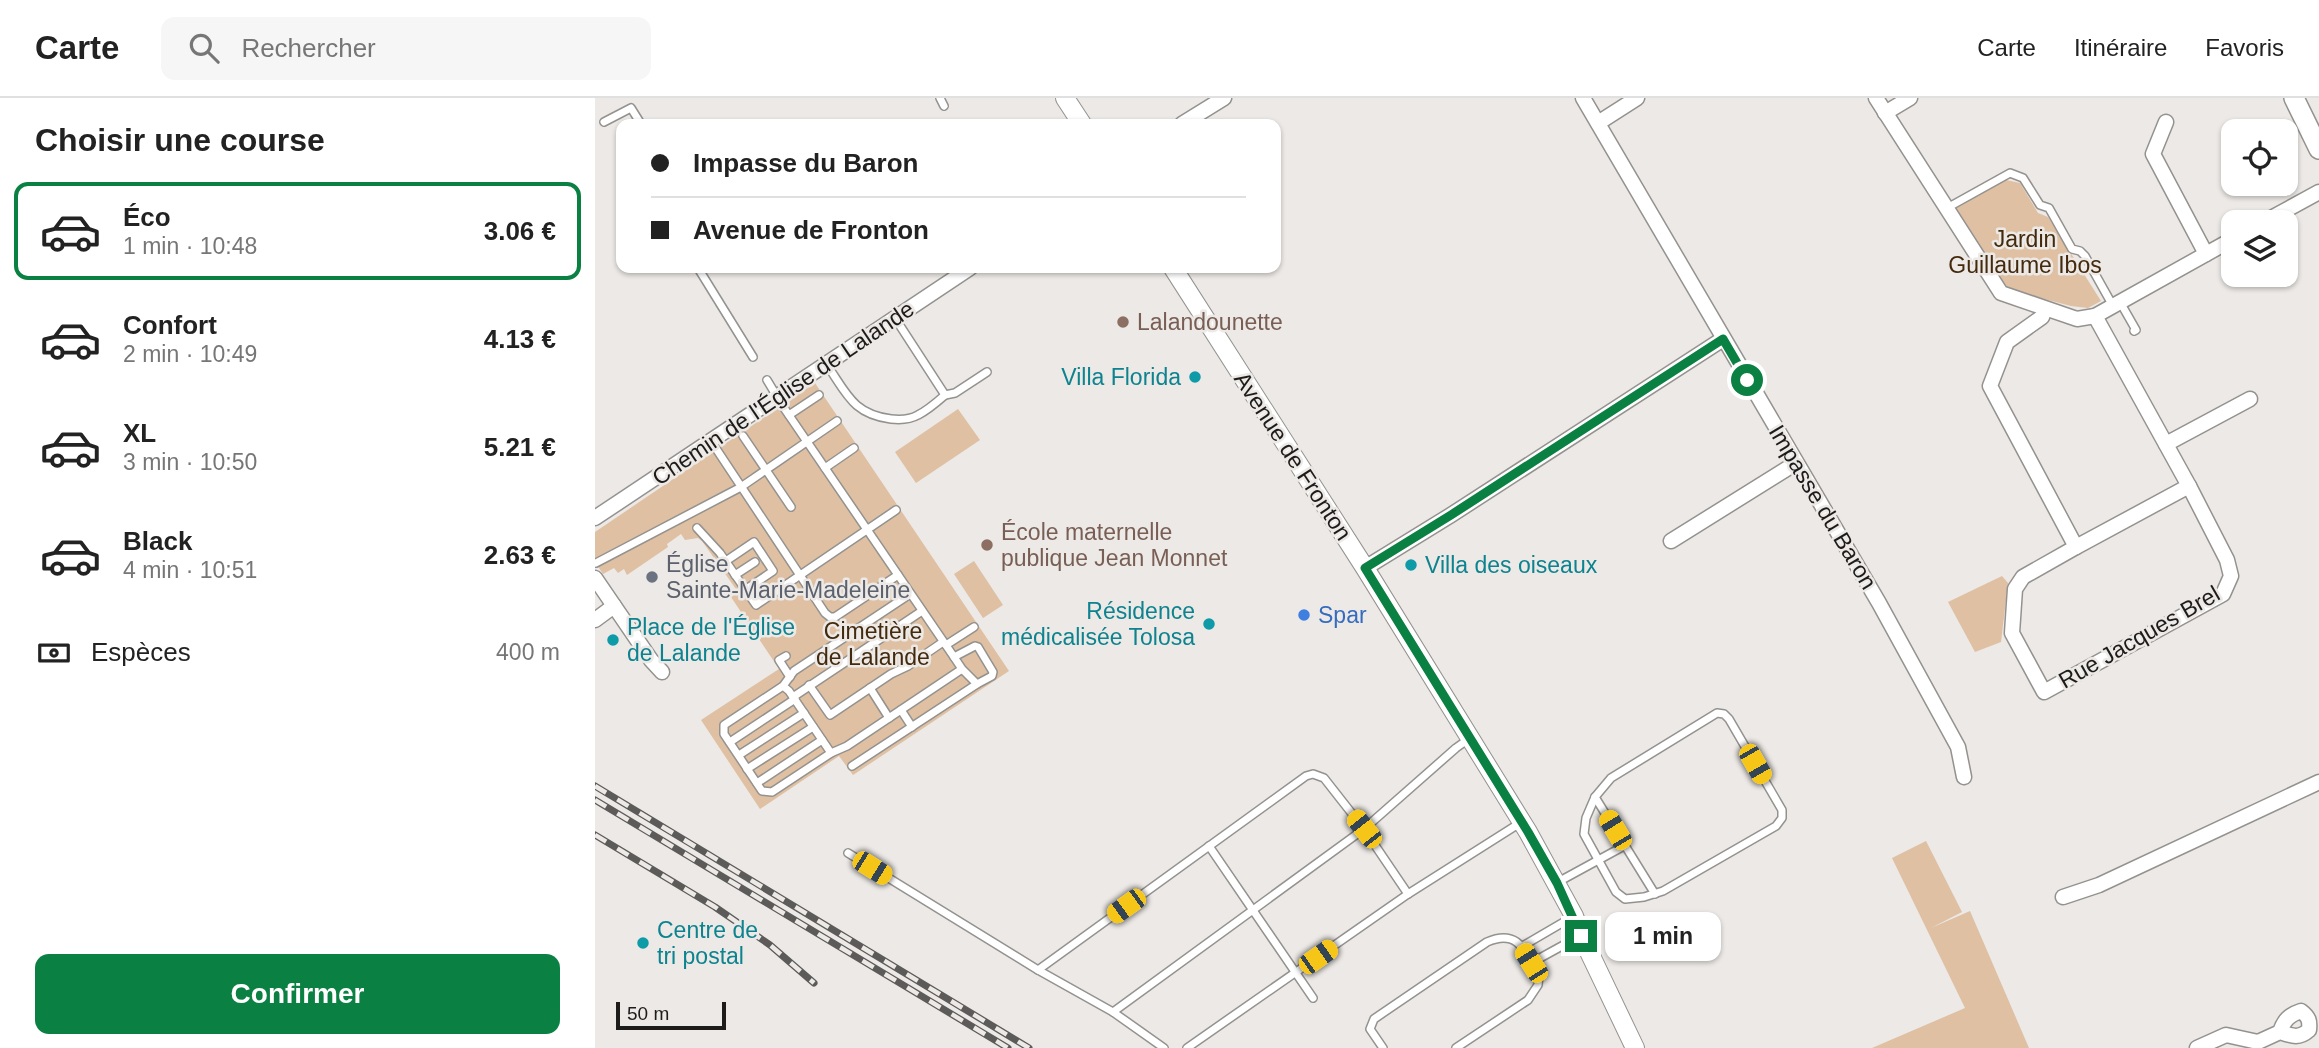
<!DOCTYPE html>
<html lang="fr">
<meta charset="utf-8">
<style>
body{margin:0;font-family:Arial,sans-serif;background:#f6f6f6;color:#222;height:100vh;display:flex;flex-direction:column;font-size:26px;white-space:nowrap}
*{box-sizing:border-box;margin:0}
p{font-size:23px;color:#767676}
.icon{flex:none;width:38px;height:38px;fill:none;stroke:currentColor;stroke-width:2;stroke-linecap:round;stroke-linejoin:round}
.map{position:relative;flex:1;overflow:hidden}
.sheet{display:flex;flex-direction:column;background:#fff;width:595px}
.sheet>*{flex:none}
.hud{position:absolute;left:21px;top:21px;width:665px;height:154px;border-radius:14px;box-shadow:0 2px 5px #0004;display:grid;align-content:center;height:154px;padding:0 35px;background:#fff}
.buttons{position:absolute;left:1626px;top:21px;display:grid;gap:14px}
.buttons a{display:grid;place-items:center;width:77px;height:77px;border-radius:14px;background:#fff;box-shadow:0 2px 5px #0004;font-size:35px}
.scale{position:absolute;left:21px;bottom:18px;width:110px;box-sizing:border-box;padding-left:7px;border:4px solid #1d1c1b;border-top:0;font-size:19px;line-height:24px;white-space:nowrap;color:#1d1c1b;-webkit-text-stroke:5px #ece9e6;paint-order:stroke}
.end{position:absolute;width:32px;height:32px;margin:-16px;border:9px solid #0b8043;background:#fff;box-shadow:0 0 0 4px #fff}
.from{border-radius:50%}
.bubble{position:absolute;height:49px;border-radius:14px;background:#fff;box-shadow:0 2px 5px #0004;font-size:23px;font-weight:700;line-height:49px;text-align:center}
.car{position:absolute;width:21px;height:42px;margin:-21px -10px;border-radius:9px;box-shadow:0 0 5px 2px #0007;background:linear-gradient(#f5c518 24%,#345 0 40%,#f5c518 0 76%,#345 0 86%,#f5c518 0)}
.hud b{display:flex;align-items:center;gap:24px;height:66px;font-size:26px}
.hud b+b{border-top:2px solid #e0e0e0}
.hud i{width:18px;height:18px;background:#222}
ul{padding:0;list-style:none}
li{display:flex;align-items:center;gap:21px;height:98px;margin:0 14px 10px;padding:0 21px;border:4px solid transparent;border-radius:14px}
li div{flex:1}
li b{display:block;font-size:26px}
li em{font-style:normal;font-weight:700}
li.on{border-color:#0b8043}
li>.icon{width:63px;height:63px;stroke-width:1.5}
h2{padding:0 35px;font-size:32px;line-height:84px}
.pay{display:flex;align-items:center;gap:18px;height:77px;padding:0 35px;font-size:26px}
.pay p{margin-inline-start:auto}
.primary-button{display:flex;gap:14px;margin-top:auto;padding:14px 35px}
.primary-button a{flex:1;height:80px;border-radius:14px;background:#0b8043;color:#fff;font-size:28px;font-weight:700;line-height:80px;text-align:center}
header{display:flex;align-items:center;gap:42px;box-sizing:border-box;height:98px;padding:0 35px;background:#fff;border-bottom:2px solid #e0e0e0}
header strong{font-size:33px}
nav{display:flex;gap:38px;margin-inline-start:auto;font-size:24px}
.search{width:490px;height:63px;background:#f6f6f6;display:flex;align-items:center;gap:18px;box-sizing:border-box;padding:0 24px;border-radius:14px;color:#767676;font-size:26px}
main{display:flex;flex:1;min-height:0}
.map>svg:first-child{display:block}
</style>
<header>
<strong>Carte</strong>
<div class="search"><svg class="icon" aria-label="search" viewBox="0 0 24 24"><circle cx="10" cy="10" r="6"/><path d="M15 15l6 6"/></svg>Rechercher</div>
<nav><a>Carte</a><a>Itinéraire</a><a>Favoris</a></nav>
</header>
<main>
<section class="sheet">
<h2>Choisir une course</h2>
<ul>
<li class="on"><svg class="icon" aria-label="car" viewBox="0 0 24 24"><path d="M5 17H2v-5l4-1 3-4h7l3 4 3 1v5h-3M9 17h6M6 11h13"/><circle cx="7" cy="17" r="2"/><circle cx="17" cy="17" r="2"/></svg><div><b>Éco</b><p>1 min · 10:48</p></div><em>3.06 €</em></li>
<li><svg class="icon" aria-label="car" viewBox="0 0 24 24"><path d="M5 17H2v-5l4-1 3-4h7l3 4 3 1v5h-3M9 17h6M6 11h13"/><circle cx="7" cy="17" r="2"/><circle cx="17" cy="17" r="2"/></svg><div><b>Confort</b><p>2 min · 10:49</p></div><em>4.13 €</em></li>
<li><svg class="icon" aria-label="car" viewBox="0 0 24 24"><path d="M5 17H2v-5l4-1 3-4h7l3 4 3 1v5h-3M9 17h6M6 11h13"/><circle cx="7" cy="17" r="2"/><circle cx="17" cy="17" r="2"/></svg><div><b>XL</b><p>3 min · 10:50</p></div><em>5.21 €</em></li>
<li><svg class="icon" aria-label="car" viewBox="0 0 24 24"><path d="M5 17H2v-5l4-1 3-4h7l3 4 3 1v5h-3M9 17h6M6 11h13"/><circle cx="7" cy="17" r="2"/><circle cx="17" cy="17" r="2"/></svg><div><b>Black</b><p>4 min · 10:51</p></div><em>2.63 €</em></li>
</ul>
<div class="pay"><svg class="icon" aria-label="cash" viewBox="0 0 24 24"><path d="M3 7h18v10H3z"/><circle cx="12" cy="12" r="2"/></svg>Espèces<p>400 m</p></div>
<div class="primary-button"><a>Confirmer</a></div>
</section>
<div class="map">
<svg width="1724" height="950" viewBox="0 0 1724 950">
<rect width="100%" height="100%" fill="#ece9e6"/>
<g fill="#dfc0a2">
<path d="M1411 82 1425 85 1443 115 1453 119 1506 203 1493 210 1476 208 1412 191 1358 112Z"/>
<path d="M220 285 414 573 258 677 244 658 165 711 106 622 184 571 136 499 143 494 107 443 103 440 90 442 86 436 72 446 73 449 32 477 29 471 23 475 19 470 8 476 0 464V434Z"/>
<path d="M363 311 385 342 321 385 300 354Z"/>
<path d="M379 463 408 507 388 520 359 476Z"/>
<path d="M1407 478 1413 485 1406 544 1380 554 1353 504Z"/>
<path d="M1331 743 1367 814 1336 830 1375 813 1434 950H1277L1370 910 1297 760Z"/>
</g>
<g fill="none" stroke-linecap="round" stroke-linejoin="round">
<defs>
<g id="service">
<path d="M345 0 349 8"/>
<path d="M9 24 36 10 46 26"/>
<path d="M1352 110 1415 75 1428 80 1445 107 1454 110 1477 151 1485 153 1490 158 1518 208"/>
<path d="M103 170 158 259"/>
<path d="M1525 204 1541 232 1539 233"/>
<path d="M232 267C252 296 258 316 296 321 305 322 316 321 323 317 333 312 342 304 350 297L300 220"/>
<path d="M172 282 187 307 359 559"/>
<path d="M350 297 360 295 392 274"/>
<path d="M194 317 224 297"/>
<path d="M148 338 196 409"/>
<path d="M116 343 230 515 235 519H240L303 477"/>
<path d="M230 370 259 350"/>
<path d="M102 430 125 455 161 507 301 412"/>
<path d="M131 463 159 444 178 473 150 492"/>
<path d="M1 465 146 389 242 323"/>
<path d="M140 477 160 464"/>
<path d="M351 547 379 529"/>
<path d="M191 558 184 562 195 579"/>
<path d="M214 587 235 617 296 576 313 568 348 544"/>
<path d="M188 588 194 593 236 655 177 694 167 693 129 636V627L188 588 199 573 315 496"/>
<path d="M275 590 294 620"/>
<path d="M198 599 327 513"/>
<path d="M306 612 317 629"/>
<path d="M1122 615 1129 616 1134 621 1187 712V720L1181 728 1068 793 1049 799 1030 801 1021 794 989 736 991 720 1000 699 1016 680Z"/>
<path d="M135 644 200 601"/>
<path d="M236 655 252 648 367 571 382 586 397 578 398 574 383 549 380 548 359 559 367 571"/>
<path d="M144 657 209 615"/>
<path d="M257 668 382 586"/>
<path d="M152 671 218 629"/>
<path d="M162 685 227 642"/>
<path d="M1000 699 1060 796"/>
<path d="M614 748 718 900"/>
<path d="M253 755 443 872 518 914 569 950"/>
<path d="M963 784 1029 748"/>
<path d="M926 849 979 818"/>
<path d="M936 865 985 838"/>
<path d="M443 872 711 678 718 676 729 680 769 731 813 796"/>
<path d="M518 914 769 731 861 650 875 640"/>
<path d="M592 950 813 796 925 725"/>
<path d="M788 950 775 931 779 921 892 844C924 830 930 854 944 878L943 887 933 902 861 950"/>
</g>
<g id="minor">
<path d="M988 0 1284 505 1363 649 1369 679"/>
<path d="M1281 0 1406 195 1482 221 1500 218 1638 141"/>
<path d="M1290 15 1315 0"/>
<path d="M1571 24 1558 56 1611 156"/>
<path d="M1003 25 1042 0"/>
<path d="M587 26 629 0"/>
<path d="M1669 124 1724 94"/>
<path d="M1450 211 1447 219 1412 244 1395 288 1481 449 1594 388 1500 218"/>
<path d="M1571 346 1655 301"/>
<path d="M0 420 375 170"/>
<path d="M1076 443 1201 365"/>
<path d="M1481 449 1428 479 1420 491 1417 535 1449 594 1628 496 1636 478 1632 462 1594 388"/>
<path d="M770 470 856 417 1128 241"/>
<path d="M0 480 56 562 67 574"/>
<path d="M0 522 19 508"/>
<path d="M1468 799 1504 787 1724 684"/>
<path d="M1602 950 1631 937 1663 944 1685 934C1689 922 1694 917 1706 913 1714 919 1715 923 1714 932 1704 941 1697 938 1685 934"/>
</g>
<g id="tertiary">
<path d="M470 0 487 26"/>
<path d="M578 170 770 470 933 734 979 818 986 837 1040 950"/>
</g>
<path id="secondary" d="M1699 0 1724 51"/>
</defs>
<use href="#service" stroke="#94928f" stroke-width="10"/>
<use href="#minor" stroke="#94928f" stroke-width="17"/>
<use href="#tertiary" stroke="#94928f" stroke-width="20"/>
<use href="#secondary" stroke="#94928f" stroke-width="22"/>
<use href="#service" stroke="#fff" stroke-width="7"/>
<use href="#minor" stroke="#fff" stroke-width="14"/>
<use href="#tertiary" stroke="#fff" stroke-width="18"/>
<use href="#secondary" stroke="#fff" stroke-width="19"/>
<defs>
<g id="rail">
<path d="M0 688 434 950"/>
<path d="M0 702 413 950"/>
<path d="M0 737 120 809 175 847 219 885"/>
</g>
</defs>
<use href="#rail" stroke="#5c5b59" stroke-width="7"/>
<use href="#rail" stroke="#ece9e6" stroke-width="4.5" stroke-dasharray="13" stroke-linecap="butt"/>
</g>
<g fill="none" stroke-linecap="round" stroke-linejoin="round">
<path stroke="#0b8043" stroke-width="9" d="M986 838 962 785 933 734 770 470 856 417 1128 241 1152 282"/>
</g>
<g fill="#8d6e63" stroke="#ece9e6" stroke-width="2.5">
<circle cx="528" cy="224" r="7"/>
<circle cx="392" cy="447" r="7"/>
</g>
<g fill="#0f9aa8" stroke="#ece9e6" stroke-width="2.5">
<circle cx="600" cy="279" r="7"/>
<circle cx="816" cy="467" r="7"/>
<circle cx="614" cy="526" r="7"/>
<circle cx="18" cy="542" r="7"/>
<circle cx="48" cy="845" r="7"/>
</g>
<circle fill="#6b7280" stroke="#ece9e6" stroke-width="2.5" cx="57" cy="479" r="7"/>
<circle fill="#3f7fe0" stroke="#ece9e6" stroke-width="2.5" cx="709" cy="517" r="7"/>
<g text-anchor="middle" stroke-width="5" stroke-linejoin="round" paint-order="stroke">
<g font-size="23" fill="#432a0d" stroke="#ece9e6">
<text x="1430" y="149">Jardin<tspan x="1430" dy="26">Guillaume Ibos</tspan></text>
<text x="278" y="541">Cimetière<tspan x="278" dy="26">de Lalande</tspan></text>
</g>
<g font-size="23" fill="#785e54" stroke="#ece9e6" text-anchor="start">
<text x="542" y="232">Lalandounette</text>
<text x="406" y="442">École maternelle<tspan x="406" dy="26">publique Jean Monnet</tspan></text>
</g>
<g font-size="23" fill="#0d838f" stroke="#ece9e6" text-anchor="start">
<text x="586" y="287" text-anchor="end">Villa Florida</text>
<text x="830" y="475">Villa des oiseaux</text>
<text x="600" y="521" text-anchor="end">Résidence<tspan x="600" dy="26">médicalisée Tolosa</tspan></text>
<text x="32" y="537">Place de l'Église<tspan x="32" dy="26">de Lalande</tspan></text>
<text x="62" y="840">Centre de<tspan x="62" dy="26">tri postal</tspan></text>
</g>
<g font-size="23" fill="#1d1c1b" stroke="#ece9e6">
<text transform="translate(188 295) rotate(-34)" y="8">Chemin de l'Église de Lalande</text>
<text transform="translate(698 358) rotate(57)" y="8">Avenue de Fronton</text>
<text transform="translate(1228 409) rotate(59)" y="8">Impasse du Baron</text>
<text transform="translate(1544 539) rotate(-30)" y="8">Rue Jacques Brel</text>
</g>
<g font-size="23" fill="#5b616d" stroke="#ece9e6" text-anchor="start">
<text x="71" y="474">Église<tspan x="71" dy="26">Sainte-Marie-Madeleine</tspan></text>
</g>
<g font-size="23" fill="#366cbe" stroke="#ece9e6" text-anchor="start">
<text x="723" y="525">Spar</text>
</g>
</g>
</svg>
<div class="buttons">
<a><svg class="icon" aria-label="locate" viewBox="0 0 24 24"><circle cx="12" cy="12" r="6"/><path d="M12 2v4M12 18v4M2 12h4M18 12h4"/></svg></a>
<a><svg class="icon" aria-label="layers" viewBox="0 0 24 24"><path d="M12 4l9 5-9 5-9-5zM3 14l9 5 9-5"/></svg></a>
</div>
<div class="scale">50 m</div>
<i class="end from" style="left:1152px;top:282px"></i>
<i class="end" style="left:986px;top:838px"></i>
<div class="bubble" style="left:1010px;top:814px;width:116px">1 min</div>
<i class="car" style="left:1160px;top:666px;rotate:150deg"></i>
<i class="car" style="left:769px;top:731px;rotate:322deg"></i>
<i class="car" style="left:1020px;top:732px;rotate:329deg"></i>
<i class="car" style="left:277px;top:770px;rotate:122deg"></i>
<i class="car" style="left:531px;top:808px;rotate:234deg"></i>
<i class="car" style="left:723px;top:859px;rotate:55deg"></i>
<i class="car" style="left:936px;top:865px;rotate:328deg"></i>
<div class="hud">
<b><i class="from"></i>Impasse du Baron</b>
<b><i></i>Avenue de Fronton</b>
</div>
</div>
</main>
